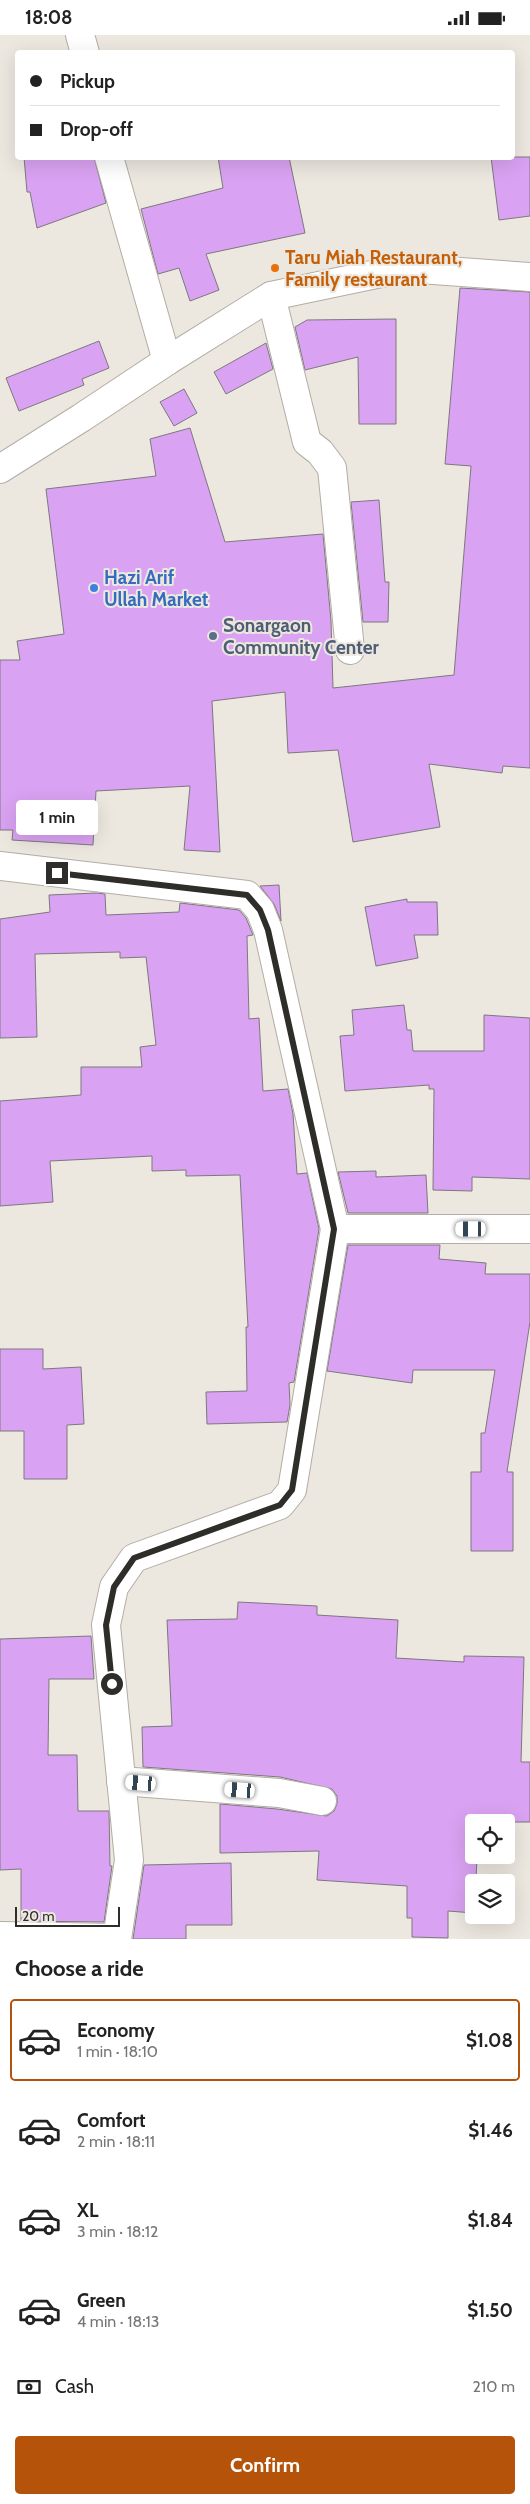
<!DOCTYPE html>
<meta charset="utf-8">
<style>
body{margin:0;font-family:Cabin,sans-serif;background:#f2f2f2;color:#222;height:100vh;display:flex;flex-direction:column;font-size:19px;white-space:nowrap}
*{box-sizing:border-box;margin:0}
p{font-size:16px;color:#767676}
.icon{flex:none;width:28px;height:28px;fill:none;stroke:currentColor;stroke-width:2;stroke-linecap:round;stroke-linejoin:round}
.map{position:relative;height:1904px;overflow:hidden}
.side{display:flex;flex-direction:column;background:#fff;flex:1}
.side>*{flex:none}
.hud{position:absolute;left:15px;top:15px;width:500px;height:110px;border-radius:5px;box-shadow:0 5px 20px #0002;display:grid;align-content:center;height:110px;padding:0 15px;background:#fff}
.fabs{position:absolute;left:465px;top:1779px;display:grid;gap:10px}
.fabs a{display:grid;place-items:center;width:50px;height:50px;border-radius:5px;background:#fff;box-shadow:0 5px 20px #0002;font-size:25px}
.scale{position:absolute;left:15px;bottom:12px;width:105px;box-sizing:border-box;padding-left:5px;border:2px solid #2f2d2a;border-top:0;font-size:14px;line-height:18px;white-space:nowrap;color:#2f2d2a;-webkit-text-stroke:4px #ece7df;paint-order:stroke}
.end{position:absolute;width:22px;height:22px;margin:-11px;border:6px solid #2f2d2a;background:#fff;box-shadow:0 0 0 2px #fff}
.from{border-radius:50%}
.bubble{position:absolute;height:35px;border-radius:5px;background:#fff;box-shadow:0 5px 20px #0002;font-size:16px;font-weight:800;line-height:35px;text-align:center}
.car{position:absolute;width:15px;height:30px;margin:-15px -8px;border-radius:6px;box-shadow:0 0 4px 1px #0007;background:linear-gradient(#fff 24%,#345 0 40%,#fff 0 76%,#345 0 86%,#fff 0)}
.hud b{display:flex;align-items:center;gap:18px;height:48px;font-size:19px}
.hud b+b{border-top:1px solid #e0e0e0}
.hud i{width:12px;height:12px;background:#222}
ul{padding:0;list-style:none}
li{display:flex;align-items:center;gap:15px;height:82px;margin:0 10px 8px;padding:0 5px;border:2px solid transparent;border-radius:5px}
li div{flex:1}
li b{display:block;font-size:19px}
li em{font-style:normal;font-weight:800}
li.selected{border-color:#b45309}
li>.icon{width:45px;height:45px;stroke-width:1.5}
h2{padding:0 15px;font-size:22px;line-height:60px}
.pay{display:flex;align-items:center;gap:12px;height:55px;padding:0 15px;font-size:19px}
.pay p{margin-inline-start:auto}
.primary-button{display:flex;gap:10px;margin-top:auto;padding:10px 15px}
.primary-button a{flex:1;height:58px;border-radius:5px;background:#b45309;color:#fff;font-size:20px;font-weight:800;line-height:58px;text-align:center}
.status{display:flex;justify-content:space-between;align-items:center;height:35px;padding:0 25px;background:#fff;direction:ltr}
.status svg{height:14px;fill:currentColor}
.map>svg:first-child{display:block}
</style>
<div class="status"><b>18:08</b><svg viewBox="0 0 49 12"><path d="M0 12V9h3v3zM5 12V6h3v6zM10 12V3h3v9zM15 12V0h3v12zM26 1h20v11H26zM47 4h2v5h-2z"/></svg></div>
<div class="map">
<svg width="530" height="1904" viewBox="0 0 530 1904">
<rect width="100%" height="100%" fill="#ece7df"/>
<g fill="#daa2f2" stroke="#7d787f" fill-rule="evenodd">
<path d="M24 122H94L106 168 37 193 30 157H27Z"/>
<path d="M218 122H289L305 198 206 219 219 255 190 266 179 233 158 239 141 174 223 153Z"/>
<path d="M491 122H530V181L499 185Z"/>
<path d="M460 253 530 257V733L503 731 502 738 429 729 440 792 353 807 338 715 288 718 285 657 212 666 220 817 184 815 190 751 96 756 93 810 12 805 13 795H0V625H20L17 606 64 599 46 454 156 441 150 404 190 393 225 507 323 499 331 586 333 653 454 640 471 431 445 429Z"/>
<path d="M396 284V389H359L358 322 305 335 295 292 307 285Z"/>
<path d="M99 306 109 333 82 344 84 350 19 376 6 343Z"/>
<path d="M266 308 273 334 226 359 214 337Z"/>
<path d="M184 354 197 378 174 391 160 367Z"/>
<path d="M379 465 385 547H389L388 587H363L351 467Z"/>
<path d="M279 850 281 886 274 869 260 851Z"/>
<path d="M97 858 105 859 106 880 179 877 180 868 239 875 246 883 253 900 247 901 249 984 259 983 263 1056 288 1054 293 1079 297 1139 307 1138 319 1194 294 1347 289 1348 290 1370 287 1387 207 1389 206 1357 247 1356 246 1292H248L240 1140 186 1141V1135L152 1136V1121L50 1126 53 1167 0 1171V1066L81 1060V1032H142L140 1012 156 1010 146 922 120 923V917L35 919 37 1002 0 1003V884L50 877 49 860Z"/>
<path d="M407 864V867H437L438 900H414L418 923 376 931 365 872Z"/>
<path d="M404 970 407 995H411L413 1016H484V980L530 983V1144L472 1142V1156L433 1155 434 1054H429V1050L345 1056 340 1001 354 1000 352 975Z"/>
<path d="M376 1136V1142L426 1140 428 1178H348L338 1137Z"/>
<path d="M348 1210H440L439 1224 486 1228 485 1239H530V1287L507 1437H513V1516H471V1437H481V1398H485L495 1335H413L412 1348 327 1336Z"/>
<path d="M0 1314H43V1334L81 1332 84 1389 67 1390V1444H24V1396H0Z"/>
<path d="M238 1567 317 1571V1580L398 1585 396 1623 464 1627V1621L524 1622 521 1727H530V1787H510L507 1827 477 1825 474 1878 448 1876V1903L412 1902V1883H407V1851L317 1845 319 1816 220 1818V1769L277 1774 327 1781 334 1776 337 1769V1761L332 1754 280 1742 143 1732 142 1692 172 1691 167 1585 237 1584ZM474 1788H506V1820H474Z"/>
<path d="M91 1601 94 1644H49L48 1720H77L78 1776H109L110 1831H112L104 1887 21 1886V1834L0 1835V1604Z"/>
<path d="M231 1828 232 1890H186V1904H133L144 1830Z"/>
</g>
<g fill="none" stroke-linecap="round" stroke-linejoin="round">
<defs>
<g id="minor">
<path d="M80 0 85 18"/>
<path d="M109 122 167 326"/>
<path d="M271 261 307 407 320 417 332 433 350 615"/>
<path d="M0 831 247 860 260 875 268 895 335 1194H530"/>
<path d="M121 1746 279 1758 322 1766"/>
<path d="M0 1901 117 1903"/>
<path d="M117 1904 129 1825 106 1590 114 1552 134 1523 280 1470 292 1455 335 1194"/>
</g>
<path id="highway" d="M0 434 81 383 167 326 271 261 405 233 530 242"/>
</defs>
<use href="#minor" stroke="#b2ada5" stroke-width="30"/>
<use href="#highway" stroke="#b2ada5" stroke-width="30"/>
<use href="#minor" stroke="#fff" stroke-width="28"/>
<use href="#highway" stroke="#fff" stroke-width="28"/>
</g>
<g fill="none" stroke-linecap="round" stroke-linejoin="round">
<path stroke="#2f2d2a" stroke-width="6" d="M57 838 247 860 260 875 268 895 334 1194 292 1455 280 1470 134 1523 114 1552 106 1590 112 1649"/>
</g>
<circle fill="#e8710a" stroke="#ece7df" stroke-width="2" cx="275" cy="233" r="5"/>
<circle fill="#3f7fe0" stroke="#ece7df" stroke-width="2" cx="94" cy="553" r="5"/>
<circle fill="#5c6f8a" stroke="#ece7df" stroke-width="2" cx="213" cy="601" r="5"/>
<g text-anchor="middle" stroke-width="4" stroke-linejoin="round" paint-order="stroke">
<g font-size="19" font-weight="bold" fill="#c56008" stroke="#ece7df" text-anchor="start">
<text x="285" y="229">Taru Miah Restaurant,<tspan x="285" dy="22">Family restaurant</tspan></text>
</g>
<g font-size="19" font-weight="bold" fill="#366cbe" stroke="#ece7df" text-anchor="start">
<text x="104" y="549">Hazi Arif<tspan x="104" dy="22">Ullah Market</tspan></text>
</g>
<g font-size="19" font-weight="bold" fill="#4e5e75" stroke="#ece7df" text-anchor="start">
<text x="223" y="597">Sonargaon<tspan x="223" dy="22">Community Center</tspan></text>
</g>
</g>
</svg>
<div class="fabs">
<a><svg class="icon" aria-label="locate" viewBox="0 0 24 24"><circle cx="12" cy="12" r="6"/><path d="M12 2v4M12 18v4M2 12h4M18 12h4"/></svg></a>
<a><svg class="icon" aria-label="layers" viewBox="0 0 24 24"><path d="M12 4l9 5-9 5-9-5zM3 14l9 5 9-5"/></svg></a>
</div>
<div class="scale">20 m</div>
<i class="end from" style="left:112px;top:1649px"></i>
<i class="end" style="left:57px;top:838px"></i>
<div class="bubble" style="left:16px;top:765px;width:82px">1 min</div>
<i class="car" style="left:471px;top:1194px;rotate:270deg"></i>
<i class="car" style="left:141px;top:1748px;rotate:274deg"></i>
<i class="car" style="left:240px;top:1755px;rotate:274deg"></i>
<div class="hud">
<b><i class="from"></i>Pickup</b>
<b><i></i>Drop-off</b>
</div>
</div>
<section class="side">
<h2>Choose a ride</h2>
<ul>
<li class="selected"><svg class="icon" aria-label="car" viewBox="0 0 24 24"><path d="M5 17H2v-5l4-1 3-4h7l3 4 3 1v5h-3M9 17h6M6 11h13"/><circle cx="7" cy="17" r="2"/><circle cx="17" cy="17" r="2"/></svg><div><b>Economy</b><p>1 min · 18:10</p></div><em>$1.08</em></li>
<li><svg class="icon" aria-label="car" viewBox="0 0 24 24"><path d="M5 17H2v-5l4-1 3-4h7l3 4 3 1v5h-3M9 17h6M6 11h13"/><circle cx="7" cy="17" r="2"/><circle cx="17" cy="17" r="2"/></svg><div><b>Comfort</b><p>2 min · 18:11</p></div><em>$1.46</em></li>
<li><svg class="icon" aria-label="car" viewBox="0 0 24 24"><path d="M5 17H2v-5l4-1 3-4h7l3 4 3 1v5h-3M9 17h6M6 11h13"/><circle cx="7" cy="17" r="2"/><circle cx="17" cy="17" r="2"/></svg><div><b>XL</b><p>3 min · 18:12</p></div><em>$1.84</em></li>
<li><svg class="icon" aria-label="car" viewBox="0 0 24 24"><path d="M5 17H2v-5l4-1 3-4h7l3 4 3 1v5h-3M9 17h6M6 11h13"/><circle cx="7" cy="17" r="2"/><circle cx="17" cy="17" r="2"/></svg><div><b>Green</b><p>4 min · 18:13</p></div><em>$1.50</em></li>
</ul>
<div class="pay"><svg class="icon" aria-label="cash" viewBox="0 0 24 24"><path d="M3 7h18v10H3z"/><circle cx="12" cy="12" r="2"/></svg>Cash<p>210 m</p></div>
<div class="primary-button"><a>Confirm</a></div>
</section>
